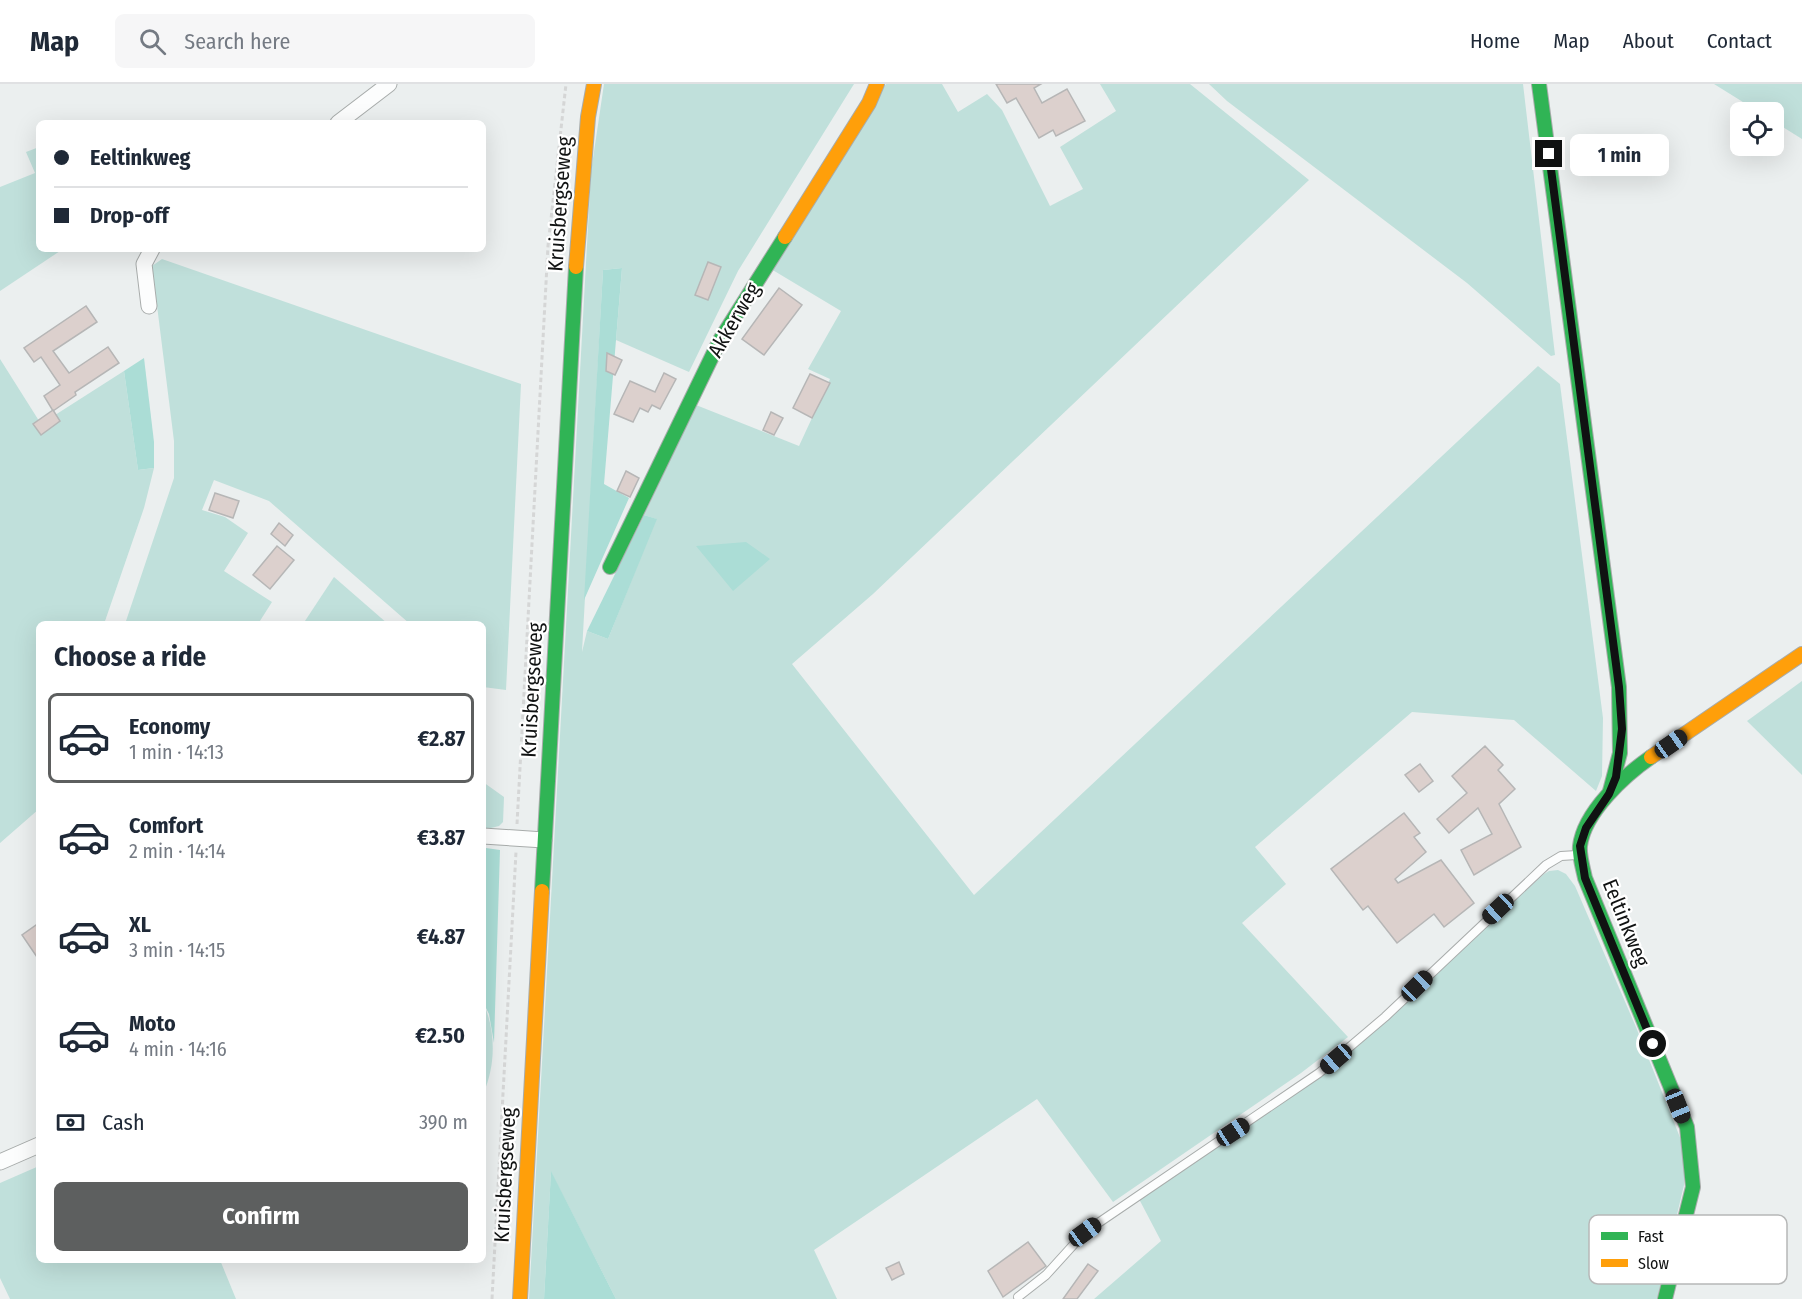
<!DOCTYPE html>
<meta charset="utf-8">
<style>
body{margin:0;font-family:"Fira Sans Condensed",sans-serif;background:#f6f6f7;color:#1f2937;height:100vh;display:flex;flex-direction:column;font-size:22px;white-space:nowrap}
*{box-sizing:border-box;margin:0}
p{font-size:20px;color:#747a83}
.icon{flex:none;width:33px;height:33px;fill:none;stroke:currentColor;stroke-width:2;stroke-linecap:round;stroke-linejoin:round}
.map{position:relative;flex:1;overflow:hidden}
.drawer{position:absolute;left:36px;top:537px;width:450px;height:642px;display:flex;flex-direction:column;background:#fff;border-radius:9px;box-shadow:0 6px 24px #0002}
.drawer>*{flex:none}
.banner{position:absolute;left:36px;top:36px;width:450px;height:132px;border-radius:9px;box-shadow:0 6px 24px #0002;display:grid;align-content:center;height:132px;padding:0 18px;background:#fff}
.fabs{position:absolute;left:1730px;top:18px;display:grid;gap:12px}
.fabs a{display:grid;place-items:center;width:54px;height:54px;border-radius:9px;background:#fff;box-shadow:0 6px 24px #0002;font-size:30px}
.end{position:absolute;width:27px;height:27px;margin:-14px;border:8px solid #101212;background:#fff;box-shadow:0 0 0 3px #fff}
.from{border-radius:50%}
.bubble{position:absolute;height:42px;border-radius:9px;background:#fff;box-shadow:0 6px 24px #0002;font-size:20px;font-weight:700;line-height:42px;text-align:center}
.car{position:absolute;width:18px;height:36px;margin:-18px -9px;border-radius:8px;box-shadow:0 0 4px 2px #0007;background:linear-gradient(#222 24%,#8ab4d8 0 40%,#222 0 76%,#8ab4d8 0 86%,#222 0)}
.banner b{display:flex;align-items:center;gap:21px;height:57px;font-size:22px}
.banner b+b{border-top:2px solid #e0e1e3}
.banner i{width:15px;height:15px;background:#1f2937}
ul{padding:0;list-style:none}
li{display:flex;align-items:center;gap:18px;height:90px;margin:0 12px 9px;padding:0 6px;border:3px solid transparent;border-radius:9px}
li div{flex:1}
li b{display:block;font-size:22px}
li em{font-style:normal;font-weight:700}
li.current{border-color:#5d5f5f}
li>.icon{width:54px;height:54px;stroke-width:1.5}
h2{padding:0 18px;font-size:27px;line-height:72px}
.pay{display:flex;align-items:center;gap:15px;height:66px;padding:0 18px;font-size:22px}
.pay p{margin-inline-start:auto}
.cta{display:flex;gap:12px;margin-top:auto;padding:12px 18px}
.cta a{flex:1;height:69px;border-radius:9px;background:#5d5f5f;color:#fff;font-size:24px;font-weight:700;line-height:69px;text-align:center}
header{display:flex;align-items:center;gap:36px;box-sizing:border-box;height:84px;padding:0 30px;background:#fff;border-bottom:2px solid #e0e1e3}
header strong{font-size:28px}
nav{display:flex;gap:33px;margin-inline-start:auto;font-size:21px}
.search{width:420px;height:54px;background:#f6f6f7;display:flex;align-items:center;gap:15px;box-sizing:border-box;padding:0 21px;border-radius:9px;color:#747a83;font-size:22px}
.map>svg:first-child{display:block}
</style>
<header>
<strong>Map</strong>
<div class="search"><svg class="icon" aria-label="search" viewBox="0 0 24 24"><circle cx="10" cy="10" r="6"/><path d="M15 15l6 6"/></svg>Search here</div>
<nav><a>Home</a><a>Map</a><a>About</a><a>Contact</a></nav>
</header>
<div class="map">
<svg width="1802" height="1215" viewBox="0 0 1802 1215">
<rect width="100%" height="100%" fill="#ebefef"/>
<g fill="#c0e0db">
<path d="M604 0H854L738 187 689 288 616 256 622 184 603 186 582 568 587 547 608 555 656 435 644 431 696 321 799 362 830 295 808 285 841 227 766 182 886 0H942L958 28 987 10 1002 26 1050 122 1083 105 1060 63 1116 27 1100 0H1190L1309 96 873 510 792 580 974 811 1538 282 1560 300 1603 634 1602 692 1596 707 1514 636 1412 628 1255 763 1286 800 1242 839 1348 953 1301 989 1113 1118 1037 1015 814 1166 837 1215H616L551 1088 544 1215H529L591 88Z"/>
<path d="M1209 0H1523L1555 271 1551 272 1467 199 1227 17Z"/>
<path d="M1714 0H1802V55L1773 37V28H1759Z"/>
<path d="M39 63V165H63L0 207V103L35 89 26 68Z"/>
<path d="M162 175 521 300 506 606 483 603V540H410L269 417 214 396 202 426 225 433 248 449 224 487 272 518 258 540H125L174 394V357L152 182Z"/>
<path d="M0 275 41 340 124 287 138 386 154 384 144 424 104 540H39V725L0 759Z"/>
<path d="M334 493 388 540H303Z"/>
<path d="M1802 597V691L1747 637Z"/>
<path d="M483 698 504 713 503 738 499 742 483 746Z"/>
<path d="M1558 786 1566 790 1575 802 1636 943 1685 1066 1684 1101 1657 1215H1094L1161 1157 1139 1115 1298 1008 1348 969 1544 790 1549 787Z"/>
<path d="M483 918C496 947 496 981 483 1010Z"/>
<path d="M39 1082V1176H220L236 1215H10L0 1194V1099Z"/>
</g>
<g fill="#abddd6">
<path d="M622 184 604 400 629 414 584 516 603 186Z"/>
<path d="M144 274 154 358V384L138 386 124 287Z"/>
<path d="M644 431 657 435 608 555 587 547Z"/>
<path d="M746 458 770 475 733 507 696 462Z"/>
<path d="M486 764 500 766 494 959 489 930 483 918V765Z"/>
<path d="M551 1087 616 1215H544Z"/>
</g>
<g fill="#dcd0cd" stroke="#b6b6b6" stroke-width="1.5">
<path d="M996 0H1041L1034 4 1042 19 1067 5 1085 37 1056 52 1053 46 1039 54 1016 14 1007 19Z"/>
<path d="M708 178 721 183 708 216 695 211Z"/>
<path d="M779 204 802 221 764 271 742 255Z"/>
<path d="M86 222 97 238 53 267 69 289 108 263 119 279 75 308 76 311 53 327 44 312 60 301 41 273 34 278 24 264Z"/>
<path d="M607 269 622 276 615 291 606 287Z"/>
<path d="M664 289 676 295 660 325 652 321 648 328 640 324 633 338 614 330 630 297 655 308Z"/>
<path d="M810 290 830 299 812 334 793 324Z"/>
<path d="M53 326 60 337 41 351 33 340Z"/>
<path d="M771 328 783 334 774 351 763 346Z"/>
<path d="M626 387 639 394 630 413 617 407Z"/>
<path d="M215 409 239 417 233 434 209 426Z"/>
<path d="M279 439 293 451 285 462 271 450Z"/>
<path d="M277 462 294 476 270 505 253 491Z"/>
<path d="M1485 662 1503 681 1498 686 1515 705 1499 720 1521 763 1474 791 1461 766 1492 750 1478 724 1449 749 1437 735 1467 709 1452 692Z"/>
<path d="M1420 680 1433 697 1419 708 1405 691Z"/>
<path d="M1404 729 1420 749 1414 753 1426 768 1395 795 1398 799 1441 776 1474 819 1444 843 1434 830 1397 859 1368 822 1363 826 1331 785Z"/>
<path d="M39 839V876L22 851Z"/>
<path d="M1028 1158 1046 1182 1003 1213 988 1187Z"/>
<path d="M899 1178 904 1190 892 1196 886 1184Z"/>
<path d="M1088 1180 1098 1187 1077 1215H1063Z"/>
</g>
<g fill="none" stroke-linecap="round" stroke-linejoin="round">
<defs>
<path id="lane" d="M1018 1213 1046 1191 1085 1148 1319 989 1385 933 1546 781 1561 772 1577 771"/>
<g id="street">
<path d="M338 39 389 0"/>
<path d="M149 222 144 180 152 165"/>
<path d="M483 752 544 756"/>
<path d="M0 1078 39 1061"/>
</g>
<g id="fast">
<path d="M1539 0 1619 603 1620 669 1610 707"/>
<path d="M610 483 720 256 785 153"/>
<path d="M1651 673C1625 691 1584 728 1580 762 1579 772 1583 784 1585 794L1687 1043 1693 1103 1665 1215"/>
<path d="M542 807 576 183"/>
</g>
<g id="slow">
<path d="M785 153 869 19 877 0"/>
<path d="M576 183 588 33 594 0"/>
<path d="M1651 673 1802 570"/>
<path d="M520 1215 542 807"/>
</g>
</defs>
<use href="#lane" stroke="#a8acab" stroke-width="10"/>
<use href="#street" stroke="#a8acab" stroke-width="17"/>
<use href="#fast" stroke="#a8acab" stroke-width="16"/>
<use href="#slow" stroke="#a8acab" stroke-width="16"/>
<g stroke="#d5d6d6" stroke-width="3" stroke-dasharray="4.5 3" stroke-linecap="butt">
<path d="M517 740 548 162 566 0"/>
<path d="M492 1215 516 768"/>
</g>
<use href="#lane" stroke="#fcfdfd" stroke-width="8"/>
<use href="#street" stroke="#fcfdfd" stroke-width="15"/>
<use href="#fast" stroke="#30b455" stroke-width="14"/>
<use href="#slow" stroke="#ff9f0a" stroke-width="14"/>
</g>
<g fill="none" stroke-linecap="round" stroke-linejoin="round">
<path stroke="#101212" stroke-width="8" d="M1549 70 1619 603 1622 645 1616 693 1609 710 1586 744 1580 762 1585 794 1653 960"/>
</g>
<g text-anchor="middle" stroke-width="4.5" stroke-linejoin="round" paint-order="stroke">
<g font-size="21" fill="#101212" stroke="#fff">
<text transform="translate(560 120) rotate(-86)" y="7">Kruisbergseweg</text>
<text transform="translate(734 236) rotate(-60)" y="7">Akkerweg</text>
<text transform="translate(532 606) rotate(-87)" y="7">Kruisbergseweg</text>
<text transform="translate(1626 839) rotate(68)" y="7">Eeltinkweg</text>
<text transform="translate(505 1091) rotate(-87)" y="7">Kruisbergseweg</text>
</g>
</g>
<rect x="1589" y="1131" width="198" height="69" rx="9" fill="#fff" stroke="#b7b8b8" stroke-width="1.5"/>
<rect x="1601" y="1148" width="27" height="8" fill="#30b455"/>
<rect x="1601" y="1175" width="27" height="8" fill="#ff9f0a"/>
<g font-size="16" fill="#101212">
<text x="1638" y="1158">Fast</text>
<text x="1638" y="1185">Slow</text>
</g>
</svg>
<div class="fabs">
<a><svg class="icon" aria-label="locate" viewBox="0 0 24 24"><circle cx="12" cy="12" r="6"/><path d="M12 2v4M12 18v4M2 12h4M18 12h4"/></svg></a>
</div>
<i class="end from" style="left:1653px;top:960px"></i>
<i class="end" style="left:1549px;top:70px"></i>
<div class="bubble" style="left:1570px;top:50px;width:99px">1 min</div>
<i class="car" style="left:1671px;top:660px;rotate:55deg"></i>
<i class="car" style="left:1498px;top:825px;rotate:227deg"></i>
<i class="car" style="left:1417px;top:902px;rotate:46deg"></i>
<i class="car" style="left:1336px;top:975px;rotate:229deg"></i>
<i class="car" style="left:1678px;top:1022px;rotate:158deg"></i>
<i class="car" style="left:1233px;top:1048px;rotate:57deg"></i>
<i class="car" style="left:1085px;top:1148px;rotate:54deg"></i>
<div class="banner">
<b><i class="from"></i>Eeltinkweg</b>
<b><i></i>Drop-off</b>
</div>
<section class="drawer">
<h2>Choose a ride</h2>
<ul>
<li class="current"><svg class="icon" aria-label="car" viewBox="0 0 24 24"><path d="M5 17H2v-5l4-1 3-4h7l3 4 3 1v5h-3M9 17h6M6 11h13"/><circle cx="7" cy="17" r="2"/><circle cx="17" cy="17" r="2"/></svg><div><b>Economy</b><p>1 min · 14:13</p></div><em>€2.87</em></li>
<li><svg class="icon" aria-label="car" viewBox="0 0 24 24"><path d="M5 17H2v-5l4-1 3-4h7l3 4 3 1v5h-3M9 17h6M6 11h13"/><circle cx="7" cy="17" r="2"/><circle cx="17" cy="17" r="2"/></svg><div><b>Comfort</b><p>2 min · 14:14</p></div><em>€3.87</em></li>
<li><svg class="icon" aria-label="car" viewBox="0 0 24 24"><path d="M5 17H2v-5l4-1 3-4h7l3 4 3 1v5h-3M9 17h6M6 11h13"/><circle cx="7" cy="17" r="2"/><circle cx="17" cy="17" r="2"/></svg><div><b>XL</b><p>3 min · 14:15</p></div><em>€4.87</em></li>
<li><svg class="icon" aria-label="car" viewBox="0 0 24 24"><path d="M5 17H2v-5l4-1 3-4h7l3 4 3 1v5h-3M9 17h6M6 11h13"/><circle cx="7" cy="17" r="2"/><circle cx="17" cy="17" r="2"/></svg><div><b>Moto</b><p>4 min · 14:16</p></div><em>€2.50</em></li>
</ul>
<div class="pay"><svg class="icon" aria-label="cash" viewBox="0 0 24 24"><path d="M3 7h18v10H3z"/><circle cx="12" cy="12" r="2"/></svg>Cash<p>390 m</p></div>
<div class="cta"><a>Confirm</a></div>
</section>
</div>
